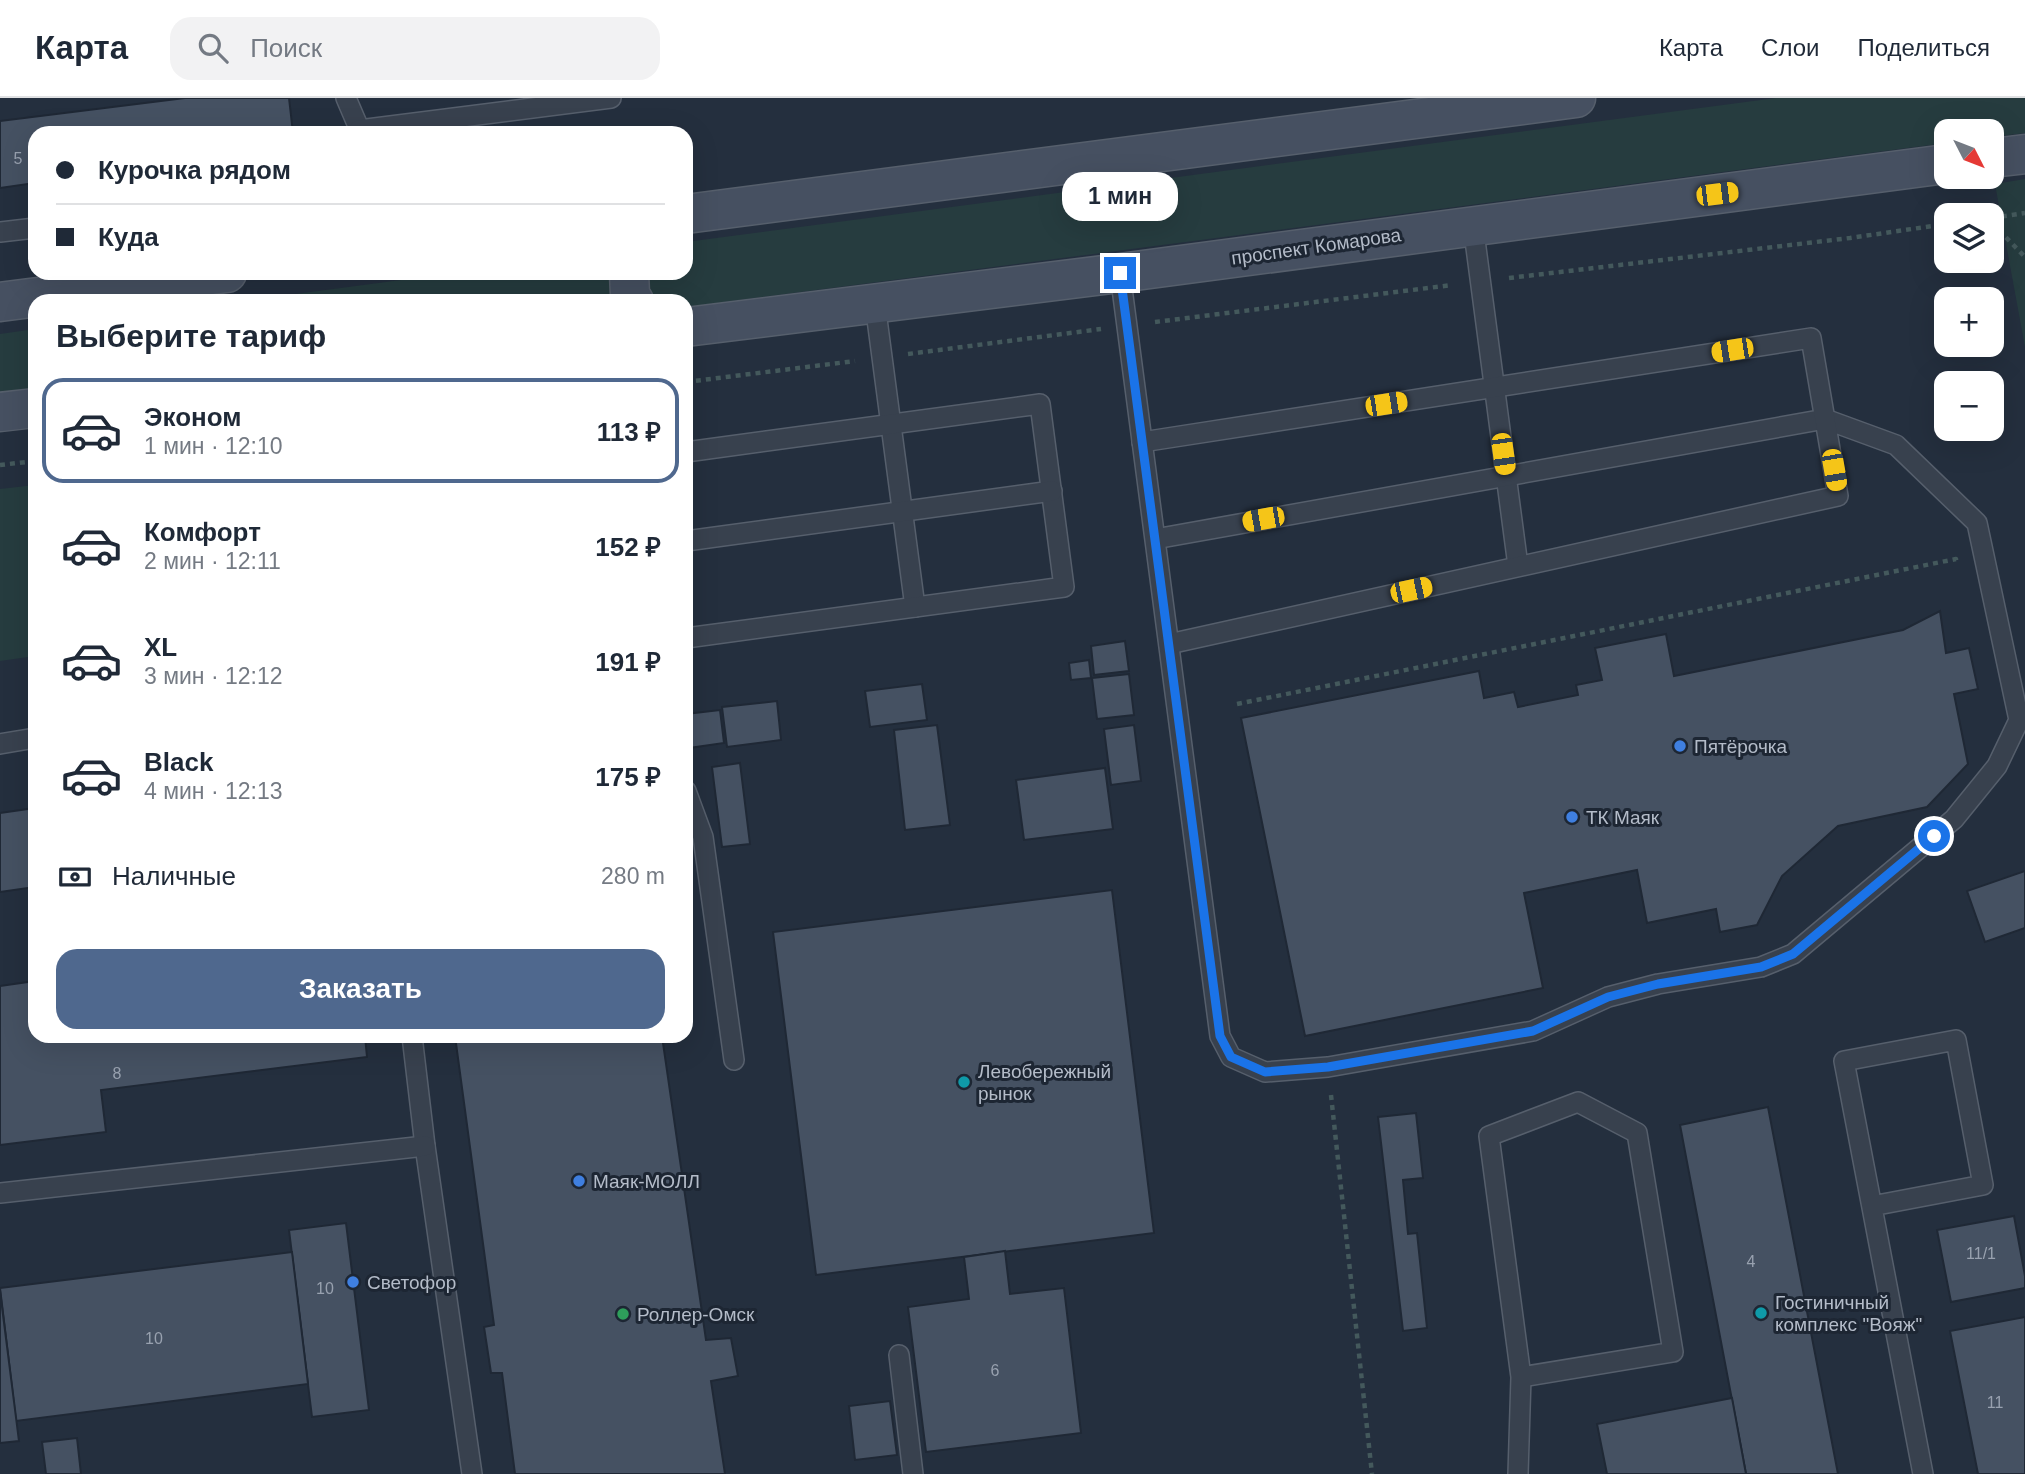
<!DOCTYPE html>
<html lang="ru">
<meta charset="utf-8">
<style>
body{margin:0;font-family:Arial,sans-serif;background:#f2f2f3;color:#1f2937;height:100vh;display:flex;flex-direction:column;font-size:26px;white-space:nowrap}
*{box-sizing:border-box;margin:0}
p{font-size:23px;color:#747a83}
.icon{flex:none;width:38px;height:38px;fill:none;stroke:currentColor;stroke-width:2;stroke-linecap:round;stroke-linejoin:round}
.map{position:relative;flex:1;overflow:hidden}
.sheet{position:absolute;left:28px;top:196px;width:665px;height:749px;display:flex;flex-direction:column;background:#fff;border-radius:21px;box-shadow:0 7px 28px #0002}
.sheet>*{flex:none}
.top-card{position:absolute;left:28px;top:28px;width:665px;height:154px;border-radius:21px;box-shadow:0 7px 28px #0002;display:grid;align-content:center;height:154px;padding:0 28px;background:#fff}
.needle{width:46px;rotate:132deg}
.tools{position:absolute;left:1934px;top:21px;display:grid;gap:14px}
.tools a{display:grid;place-items:center;width:70px;height:70px;border-radius:14px;background:#fff;box-shadow:0 7px 28px #0002;font-size:35px}
.end{position:absolute;width:32px;height:32px;margin:-16px;border:9px solid #1a73e8;background:#fff;box-shadow:0 0 0 4px #fff}
.from{border-radius:50%}
.bubble{position:absolute;height:49px;border-radius:21px;background:#fff;box-shadow:0 7px 28px #0002;font-size:23px;font-weight:700;line-height:49px;text-align:center}
.car{position:absolute;width:21px;height:42px;margin:-21px -10px;border-radius:9px;box-shadow:0 0 5px 2px #0007;background:linear-gradient(#f5c518 24%,#345 0 40%,#f5c518 0 76%,#345 0 86%,#f5c518 0)}
.top-card b{display:flex;align-items:center;gap:24px;height:66px;font-size:26px}
.top-card b+b{border-top:2px solid #e0e1e3}
.top-card i{width:18px;height:18px;background:#1f2937}
ul{padding:0;list-style:none}
li{display:flex;align-items:center;gap:21px;height:105px;margin:0 14px 10px;padding:0 14px;border:4px solid transparent;border-radius:21px}
li div{flex:1}
li b{display:block;font-size:26px}
li em{font-style:normal;font-weight:700}
li.active{border-color:#4f688e}
li>.icon{width:63px;height:63px;stroke-width:1.5}
h2{padding:0 28px;font-size:32px;line-height:84px}
.pay{display:flex;align-items:center;gap:18px;height:77px;padding:0 28px;font-size:26px}
.pay p{margin-inline-start:auto}
.action{display:flex;gap:14px;margin-top:auto;padding:14px 28px}
.action a{flex:1;height:80px;border-radius:21px;background:#4f688e;color:#fff;font-size:28px;font-weight:700;line-height:80px;text-align:center}
header{display:flex;align-items:center;gap:42px;box-sizing:border-box;height:98px;padding:0 35px;background:#fff;border-bottom:2px solid #e0e1e3}
header strong{font-size:33px}
nav{display:flex;gap:38px;margin-inline-start:auto;font-size:24px}
.search{width:490px;height:63px;background:#f2f2f3;display:flex;align-items:center;gap:18px;box-sizing:border-box;padding:0 24px;border-radius:21px;color:#747a83;font-size:26px}
.map>svg:first-child{display:block}
</style>
<header>
<strong>Карта</strong>
<div class="search"><svg class="icon" aria-label="search" viewBox="0 0 24 24"><circle cx="10" cy="10" r="6"/><path d="M15 15l6 6"/></svg>Поиск</div>
<nav><a>Карта</a><a>Слои</a><a>Поделиться</a></nav>
</header>
<div class="map">
<svg width="2025" height="1376" viewBox="0 0 2025 1376">
<rect width="100%" height="100%" fill="#242f3e"/>
<g fill="#263c3f">
<path d="M1776 0H2025V35L1992 39V33H1946V45L686 209V203H242L454 175H686V144Z"/>
<path d="M2025 81V249L1995 86Z"/>
<path d="M35 231V292L0 296V236Z"/>
<path d="M35 387V558L0 563V391Z"/>
</g>
<g fill="#455162" stroke="#1f2835" stroke-width="2">
<path d="M185 0H289L293 35H35V85L0 90V23Z"/>
<path d="M1940 513 1946 555 1969 550 1978 591 1954 596 1968 666 1927 709 1838 728 1782 778 1757 827 1720 834 1716 811 1647 825 1637 772 1524 795 1543 890 1305 938 1241 620 1479 573 1484 600 1514 594 1518 609 1578 597 1576 587 1602 582 1595 550 1666 536 1674 578 1903 532Z"/>
<path d="M1125 543 1129 573 1094 577 1091 548Z"/>
<path d="M1089 562 1091 580 1071 582 1069 565Z"/>
<path d="M1129 576 1134 617 1097 621 1092 580Z"/>
<path d="M922 586 927 622 870 629 865 593Z"/>
<path d="M777 603 781 642 727 649 722 609Z"/>
<path d="M720 612 724 645 689 650 686 616Z"/>
<path d="M937 627 950 727 905 732 894 632Z"/>
<path d="M1134 627 1141 683 1111 687 1104 631Z"/>
<path d="M740 665 750 746 722 749 712 669Z"/>
<path d="M1105 670 1113 731 1024 742 1016 682Z"/>
<path d="M35 710V789L0 794V715Z"/>
<path d="M2025 773V830L1985 844 1967 793Z"/>
<path d="M1112 792 1154 1135 816 1177 773 834Z"/>
<path d="M35 883V938H365L367 959 101 992 106 1034 0 1047V888Z"/>
<path d="M455 938H662L706 1242 731 1240 738 1278 711 1283 725 1376H515L502 1275H491L484 1229 494 1227Z"/>
<path d="M1768 1009 1838 1376H1746L1680 1027Z"/>
<path d="M1416 1015 1423 1080 1403 1082 1408 1136 1417 1135 1427 1230 1403 1233 1378 1019Z"/>
<path d="M2014 1118 2025 1178V1190L1951 1204 1937 1132Z"/>
<path d="M346 1125 369 1312 312 1319 289 1132Z"/>
<path d="M1005 1153 1010 1196 1064 1190 1081 1335 926 1354 908 1209 969 1201 964 1159Z"/>
<path d="M292 1154 308 1286 16 1323 0 1190Z"/>
<path d="M0 1193 19 1343 0 1345Z"/>
<path d="M2025 1219V1376H1978L1950 1233Z"/>
<path d="M1732 1300 1746 1376H1607L1597 1326Z"/>
<path d="M890 1303 897 1357 855 1362 849 1308Z"/>
<path d="M77 1340 81 1376H46L42 1344Z"/>
</g>
<g fill="none" stroke-linecap="round" stroke-linejoin="round">
<defs>
<g id="service">
<path d="M346 0 361 35"/>
<path d="M359 32 611 0"/>
<path d="M1473 127 1518 468"/>
<path d="M0 134 35 130"/>
<path d="M1120 175 1220 938 1231 959 1265 974 1328 969 1533 933 1608 899 1658 886 1761 869 1793 856 1954 721 1997 668 2019 622 1977 425 1896 347 1825 321 1155 441"/>
<path d="M875 206 915 509"/>
<path d="M1142 344 1811 240 1838 398 1169 546"/>
<path d="M686 354 1040 306 1064 489 686 540"/>
<path d="M686 443 1052 393"/>
<path d="M0 646 35 640"/>
<path d="M686 693 703 739 734 962"/>
<path d="M412 938 425 1048 472 1376"/>
<path d="M0 1095 425 1048"/>
<path d="M1872 1108 1983 1087 1956 942 1844 963 1923 1376"/>
<path d="M899 1257 913 1376"/>
<path d="M1518 1376 1521 1279 1489 1038 1578 1004 1637 1035 1673 1254 1521 1279"/>
</g>
<g id="secondary">
<path d="M1992 60 2025 56"/>
<path d="M686 116 1576 0"/>
<path d="M629 175 630 197 634 203"/>
<path d="M0 204 227 175"/>
<path d="M686 229 1120 175 1946 66"/>
<path d="M0 314 35 310"/>
</g>
</defs>
<use href="#service" stroke="#565f6c" stroke-width="22"/>
<use href="#secondary" stroke="#565f6c" stroke-width="41"/>
<g stroke="#44595c" stroke-width="4.5" stroke-dasharray="5 5" stroke-linecap="butt">
<path d="M1992 120 2025 115"/>
<path d="M1992 125 2025 159"/>
<path d="M1509 180 1850 140 1946 126"/>
<path d="M1155 224 1452 187"/>
<path d="M908 256 1101 231"/>
<path d="M686 284 855 263"/>
<path d="M0 367 35 363"/>
<path d="M1237 606 1956 461V462"/>
<path d="M1331 997 1372 1376"/>
</g>
<use href="#service" stroke="#38414e" stroke-width="19"/>
<use href="#secondary" stroke="#465061" stroke-width="38"/>
</g>
<g fill="none" stroke-linecap="round" stroke-linejoin="round">
<path stroke="#1a73e8" stroke-width="9" d="M1120 175 1220 938 1231 959 1265 974 1328 969 1533 933 1608 899 1658 886 1761 869 1793 856 1934 738"/>
</g>
<g fill="#3f7fe0" stroke="#1d2633" stroke-width="2.5">
<circle cx="1680" cy="648" r="7"/>
<circle cx="1572" cy="719" r="7"/>
<circle cx="579" cy="1083" r="7"/>
<circle cx="353" cy="1184" r="7"/>
</g>
<g fill="#0f9aa8" stroke="#1d2633" stroke-width="2.5">
<circle cx="964" cy="984" r="7"/>
<circle cx="1761" cy="1215" r="7"/>
</g>
<circle fill="#2e9e5b" stroke="#1d2633" stroke-width="2.5" cx="623" cy="1216" r="7"/>
<g text-anchor="middle" stroke-width="6" stroke-linejoin="round" paint-order="stroke">
<g font-size="16" fill="#98a1af">
<text x="18" y="66">5</text>
<text x="117" y="981">8</text>
<text x="1981" y="1161">11/1</text>
<text x="1751" y="1169">4</text>
<text x="325" y="1196">10</text>
<text x="154" y="1246">10</text>
<text x="995" y="1278">6</text>
<text x="1995" y="1310">11</text>
</g>
<g font-size="19" fill="#b4bcc9" stroke="#1d2633">
<text transform="translate(1316 148) rotate(-8)" y="7">проспект Комарова</text>
</g>
<g font-size="19" fill="#b4bcc9" stroke="#1d2633" text-anchor="start">
<text x="1694" y="655">Пятёрочка</text>
<text x="1586" y="726">ТК Маяк</text>
<text x="978" y="980">Левобережный<tspan x="978" dy="22">рынок</tspan></text>
<text x="593" y="1090">Маяк-МОЛЛ</text>
<text x="367" y="1191">Светофор</text>
<text x="1775" y="1211">Гостиничный<tspan x="1775" dy="22">комплекс "Вояж"</tspan></text>
<text x="637" y="1223">Роллер-Омск</text>
</g>
</g>
</svg>
<div class="tools">
<a><svg class="needle" viewBox="-14 -14 28 28"><path d="M0-13l5 13h-10z" fill="#e53935"/><path d="M0 13l5-13h-10z" fill="#747a83"/></svg></a>
<a><svg class="icon" aria-label="layers" viewBox="0 0 24 24"><path d="M12 4l9 5-9 5-9-5zM3 14l9 5 9-5"/></svg></a>
<a>+</a>
<a>−</a>
</div>
<i class="end from" style="left:1934px;top:738px"></i>
<i class="end" style="left:1120px;top:175px"></i>
<div class="bubble" style="left:1062px;top:74px;width:116px">1 мин</div>
<i class="car" style="left:1717px;top:96px;rotate:83deg"></i>
<i class="car" style="left:1732px;top:252px;rotate:261deg"></i>
<i class="car" style="left:1386px;top:306px;rotate:81deg"></i>
<i class="car" style="left:1503px;top:356px;rotate:172deg"></i>
<i class="car" style="left:1834px;top:372px;rotate:170deg"></i>
<i class="car" style="left:1263px;top:421px;rotate:260deg"></i>
<i class="car" style="left:1411px;top:492px;rotate:78deg"></i>
<div class="top-card">
<b><i class="from"></i>Курочка рядом</b>
<b><i></i>Куда</b>
</div>
<section class="sheet">
<h2>Выберите тариф</h2>
<ul>
<li class="active"><svg class="icon" aria-label="car" viewBox="0 0 24 24"><path d="M5 17H2v-5l4-1 3-4h7l3 4 3 1v5h-3M9 17h6M6 11h13"/><circle cx="7" cy="17" r="2"/><circle cx="17" cy="17" r="2"/></svg><div><b>Эконом</b><p>1 мин · 12:10</p></div><em>113 ₽</em></li>
<li><svg class="icon" aria-label="car" viewBox="0 0 24 24"><path d="M5 17H2v-5l4-1 3-4h7l3 4 3 1v5h-3M9 17h6M6 11h13"/><circle cx="7" cy="17" r="2"/><circle cx="17" cy="17" r="2"/></svg><div><b>Комфорт</b><p>2 мин · 12:11</p></div><em>152 ₽</em></li>
<li><svg class="icon" aria-label="car" viewBox="0 0 24 24"><path d="M5 17H2v-5l4-1 3-4h7l3 4 3 1v5h-3M9 17h6M6 11h13"/><circle cx="7" cy="17" r="2"/><circle cx="17" cy="17" r="2"/></svg><div><b>XL</b><p>3 мин · 12:12</p></div><em>191 ₽</em></li>
<li><svg class="icon" aria-label="car" viewBox="0 0 24 24"><path d="M5 17H2v-5l4-1 3-4h7l3 4 3 1v5h-3M9 17h6M6 11h13"/><circle cx="7" cy="17" r="2"/><circle cx="17" cy="17" r="2"/></svg><div><b>Black</b><p>4 мин · 12:13</p></div><em>175 ₽</em></li>
</ul>
<div class="pay"><svg class="icon" aria-label="cash" viewBox="0 0 24 24"><path d="M3 7h18v10H3z"/><circle cx="12" cy="12" r="2"/></svg>Наличные<p>280 m</p></div>
<div class="action"><a>Заказать</a></div>
</section>
</div>
